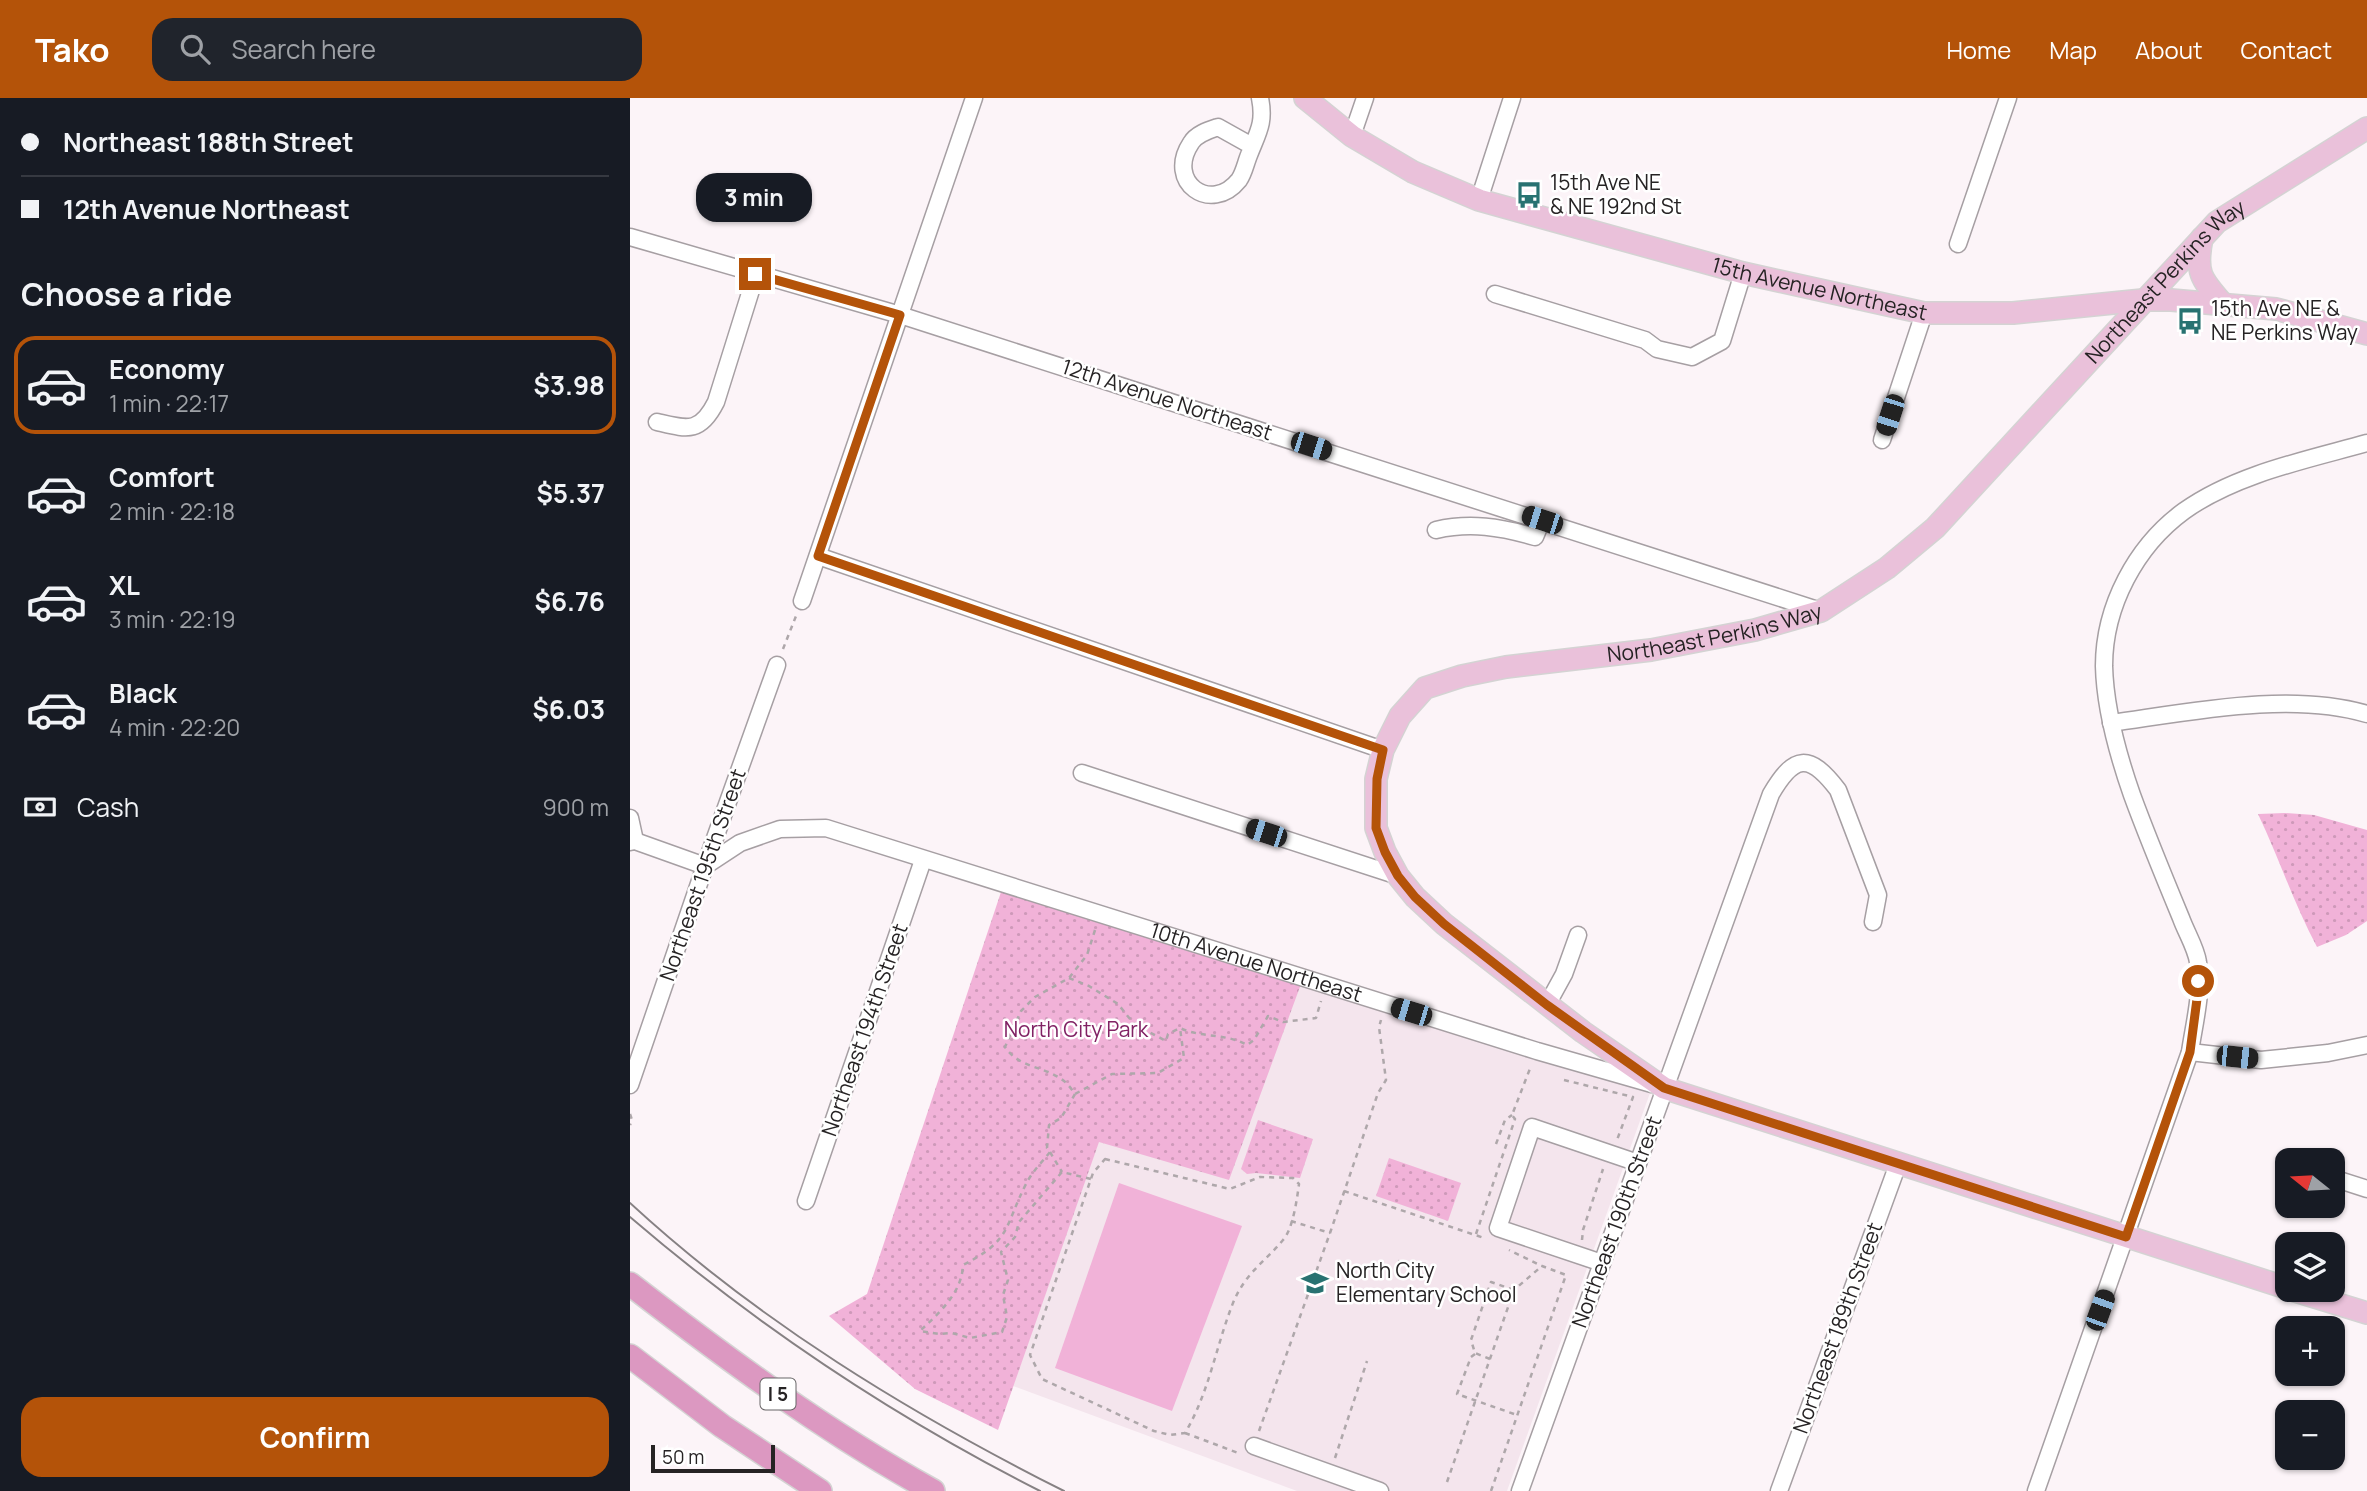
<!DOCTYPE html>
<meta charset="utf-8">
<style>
body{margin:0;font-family:Manrope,sans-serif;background:#20242c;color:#f1f3f6;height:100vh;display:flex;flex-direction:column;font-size:26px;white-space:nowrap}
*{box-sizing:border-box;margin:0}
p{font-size:23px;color:#9ea1a6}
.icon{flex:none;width:38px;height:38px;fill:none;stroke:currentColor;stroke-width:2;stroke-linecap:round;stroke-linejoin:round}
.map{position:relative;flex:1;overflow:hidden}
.side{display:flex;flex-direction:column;background:#171b24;width:630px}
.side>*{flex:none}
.hud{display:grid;align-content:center;height:154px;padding:0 21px;background:#171b24}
.needle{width:46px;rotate:288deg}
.fabs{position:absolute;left:1645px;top:1050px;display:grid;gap:14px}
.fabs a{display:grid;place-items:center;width:70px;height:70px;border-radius:14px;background:#171b24;box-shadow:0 2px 5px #0004;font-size:35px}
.scale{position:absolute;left:21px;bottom:18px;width:124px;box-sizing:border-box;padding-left:7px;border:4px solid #262324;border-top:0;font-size:19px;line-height:24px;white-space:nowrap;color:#262324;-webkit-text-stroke:5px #fff;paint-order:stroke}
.end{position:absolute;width:32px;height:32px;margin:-16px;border:9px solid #b45309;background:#fff;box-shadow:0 0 0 4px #fff}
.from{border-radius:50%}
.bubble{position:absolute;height:49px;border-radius:21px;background:#171b24;box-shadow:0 2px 5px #0004;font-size:23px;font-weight:700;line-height:49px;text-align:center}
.car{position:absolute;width:21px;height:42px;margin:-21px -10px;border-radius:9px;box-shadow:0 0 5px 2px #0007;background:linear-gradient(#222 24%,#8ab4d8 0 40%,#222 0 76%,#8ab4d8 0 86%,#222 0)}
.hud b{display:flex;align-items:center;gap:24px;height:66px;font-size:26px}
.hud b+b{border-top:2px solid #363941}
.hud i{width:18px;height:18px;background:#f1f3f6}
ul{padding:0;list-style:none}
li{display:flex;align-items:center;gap:21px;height:98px;margin:0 14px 10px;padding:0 7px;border:4px solid transparent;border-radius:21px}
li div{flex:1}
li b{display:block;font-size:26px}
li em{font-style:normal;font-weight:700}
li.current{border-color:#b45309}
li>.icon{width:63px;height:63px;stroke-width:1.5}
h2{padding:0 21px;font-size:32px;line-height:84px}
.pay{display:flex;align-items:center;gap:18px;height:77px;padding:0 21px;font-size:26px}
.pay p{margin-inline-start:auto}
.cta{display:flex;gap:14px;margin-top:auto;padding:14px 21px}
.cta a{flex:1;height:80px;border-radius:21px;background:#b45309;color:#fff;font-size:28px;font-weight:700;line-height:80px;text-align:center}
header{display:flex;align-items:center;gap:42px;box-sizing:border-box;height:98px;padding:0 35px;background:#b45309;color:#fff}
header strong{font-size:33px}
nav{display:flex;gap:38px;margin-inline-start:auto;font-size:24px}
.search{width:490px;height:63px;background:#20242c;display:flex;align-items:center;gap:18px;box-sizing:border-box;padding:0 24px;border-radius:21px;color:#9ea1a6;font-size:26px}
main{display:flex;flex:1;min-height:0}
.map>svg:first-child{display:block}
</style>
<header>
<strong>Tako</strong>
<div class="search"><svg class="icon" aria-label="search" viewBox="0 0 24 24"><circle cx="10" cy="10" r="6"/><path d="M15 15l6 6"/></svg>Search here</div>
<nav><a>Home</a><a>Map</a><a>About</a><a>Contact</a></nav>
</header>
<main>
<section class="side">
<div class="hud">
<b><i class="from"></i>Northeast 188th Street</b>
<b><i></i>12th Avenue Northeast</b>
</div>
<h2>Choose a ride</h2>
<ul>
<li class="current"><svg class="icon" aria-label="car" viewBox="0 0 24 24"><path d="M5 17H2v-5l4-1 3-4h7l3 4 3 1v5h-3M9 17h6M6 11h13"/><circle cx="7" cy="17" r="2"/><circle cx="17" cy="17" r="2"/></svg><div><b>Economy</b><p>1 min · 22:17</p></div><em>$3.98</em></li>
<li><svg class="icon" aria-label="car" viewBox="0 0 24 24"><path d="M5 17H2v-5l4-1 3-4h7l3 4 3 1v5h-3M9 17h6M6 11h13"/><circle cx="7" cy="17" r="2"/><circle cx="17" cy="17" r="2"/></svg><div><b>Comfort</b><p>2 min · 22:18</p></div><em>$5.37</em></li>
<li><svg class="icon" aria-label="car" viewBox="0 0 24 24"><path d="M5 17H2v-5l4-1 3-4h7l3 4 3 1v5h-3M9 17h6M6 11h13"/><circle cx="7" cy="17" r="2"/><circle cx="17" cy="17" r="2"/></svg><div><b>XL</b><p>3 min · 22:19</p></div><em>$6.76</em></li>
<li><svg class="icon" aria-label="car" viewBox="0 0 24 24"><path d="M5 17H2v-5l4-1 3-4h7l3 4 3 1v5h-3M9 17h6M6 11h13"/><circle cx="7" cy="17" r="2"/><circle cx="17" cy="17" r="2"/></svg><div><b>Black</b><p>4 min · 22:20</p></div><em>$6.03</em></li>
</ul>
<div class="pay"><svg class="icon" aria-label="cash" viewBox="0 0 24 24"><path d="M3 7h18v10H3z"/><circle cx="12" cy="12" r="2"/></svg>Cash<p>900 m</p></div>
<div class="cta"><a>Confirm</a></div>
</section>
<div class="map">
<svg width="1737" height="1393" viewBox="0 0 1737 1393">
<defs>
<pattern id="park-dots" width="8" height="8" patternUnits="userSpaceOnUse" patternTransform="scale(1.75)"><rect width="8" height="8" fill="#f1b2d8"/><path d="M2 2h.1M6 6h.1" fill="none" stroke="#ce99b9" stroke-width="1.8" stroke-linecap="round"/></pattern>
</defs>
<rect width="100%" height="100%" fill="#fcf4f8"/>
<path fill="#f4e5ed" d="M671 886 1020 995 877 1393H667L383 1288 469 1043Z"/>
<path fill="#f1b2d8" d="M489 1085 612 1128 542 1313 425 1270Z"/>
<g fill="url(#park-dots)">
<path d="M1655 715 1684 717 1737 732V823L1716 837 1687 849C1664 806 1649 760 1628 716Z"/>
<path d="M372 791 671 886 599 1082 469 1044 368 1332 285 1291 199 1218 237 1196Z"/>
<path d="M628 1022 683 1041 670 1080 626 1075 617 1076 611 1071Z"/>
<path d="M759 1060 831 1085 818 1123 746 1098Z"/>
</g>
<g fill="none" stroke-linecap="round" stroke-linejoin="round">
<defs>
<g id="minor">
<path d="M722 38 735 0"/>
<path d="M622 48 588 29C579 32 566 36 561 45 535 84 581 117 609 82 614 75 616 64 619 57 628 34 635 25 630 0"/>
<path d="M849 102 882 0"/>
<path d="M0 139 270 217 1191 513"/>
<path d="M1328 146 1378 0"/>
<path d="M865 196 1015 242 1027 251 1062 259 1092 243 1113 175"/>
<path d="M27 324C57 331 70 336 86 304L126 176"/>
<path d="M1252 342 1294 215"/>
<path d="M806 432C840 424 871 429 905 439L912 422"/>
<path d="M188 458 753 652"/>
<path d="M172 503 344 0"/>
<path d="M1481 625C1560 614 1661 593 1737 616"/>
<path d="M452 675 768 778"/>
<path d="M0 720 5 743"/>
<path d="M0 744 5 743 75 768"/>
<path id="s1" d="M75 768 110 745 150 731 196 730 907 953 1022 986"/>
<path d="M917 907 934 876 948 837"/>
<path d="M1560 954 1631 962 1698 955 1737 947"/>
<path d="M0 987 75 768 147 567"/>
<path d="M1703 1080 1737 1091"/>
<path d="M176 1103 293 762"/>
<path d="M972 1165 868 1130 902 1029 1008 1065"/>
<path d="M624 1348 750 1393"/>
<path d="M890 1393 1141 696C1164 657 1179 654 1208 692L1248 797 1243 824"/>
<path d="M1149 1393 1268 1066"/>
<path d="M1406 1393 1560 954C1564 926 1573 893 1568 864 1566 850 1556 834 1551 820 1534 779 1517 738 1502 697 1488 657 1475 610 1474 568 1474 508 1506 448 1554 413 1606 376 1676 362 1737 345"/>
</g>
<g id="major">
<path id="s2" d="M675 0 722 38 783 74 849 102 1113 175 1294 215H1383L1513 202H1541L1646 211 1737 236"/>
<path d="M1572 140C1565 175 1571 181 1593 206"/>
<path id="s3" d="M1657 1190 1034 990 953 934 814 826 785 799 768 778 755 754 746 730V681L753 652 770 618 795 590 832 578 876 569 1021 552 1125 532 1191 513 1257 470 1305 430 1587 124 1737 30"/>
<path d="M1662 1192 1737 1215"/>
</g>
<g id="highway">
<path d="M0 1186C97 1261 196 1334 303 1393"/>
<path d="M0 1258 92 1328 190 1393"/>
</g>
</defs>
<use href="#minor" stroke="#a69fa3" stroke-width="19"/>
<use href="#major" stroke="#d4d3d3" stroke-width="24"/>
<use href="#highway" stroke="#d4d3d3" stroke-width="26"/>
<g stroke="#aea7aa" stroke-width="2.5" stroke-dasharray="5 5" stroke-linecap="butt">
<path d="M153 551 166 518"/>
<path d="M465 832 457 857 439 880 405 899 391 913 375 949C390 971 413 967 434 983 438 986 442 992 445 996L482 976 528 975 554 960 550 930"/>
<path d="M439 880 459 888 488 906 504 926 536 943 538 936 550 930C571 940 596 935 617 947L624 942 638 918 653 924 686 920 691 903"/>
<path d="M934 982 1003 999 987 1042"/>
<path d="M445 996 431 1020 419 1027 417 1050 420 1054C412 1064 402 1074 396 1086 374 1129 382 1142 333 1167 332 1195 309 1215 290 1233L309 1236 322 1235 340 1240 372 1234 377 1219 373 1197 378 1182 371 1154 385 1139 389 1124 432 1074 461 1081"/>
<path d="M0 1016 2 1022 0 1027"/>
<path d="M866 1046 875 1022 882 1017"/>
<path d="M420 1054 432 1074"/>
<path d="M475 1061 600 1091 630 1079 663 1080 669 1086C667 1101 663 1131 653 1142 634 1165 616 1174 603 1205 586 1248 579 1295 555 1335L540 1337 524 1333 412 1281 400 1257 463 1075Z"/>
<path d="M714 1093 854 1140"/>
<path d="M661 1123 700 1135"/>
<path d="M846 1136 885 1021 882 1017 901 968"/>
<path d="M952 1142 953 1132 973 1071"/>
<path d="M768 1163 796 1172"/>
<path d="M845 1256 841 1259 827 1296 887 1317"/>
<path d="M860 1261 845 1255 841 1242 861 1184 884 1192"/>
<path d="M629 1333 700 1135 748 995 756 982 749 929 751 922"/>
<path d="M555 1335 611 1356"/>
<path d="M705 1360 737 1263"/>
<path d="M817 1384 884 1192 912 1168"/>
<path d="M861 1393 936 1177 912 1168 879 1152"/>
</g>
<use href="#minor" stroke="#fff" stroke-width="16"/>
<use href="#major" stroke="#eac1da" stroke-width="21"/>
<use href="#highway" stroke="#dc98c1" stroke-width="23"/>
<g stroke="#868183" stroke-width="2">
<path d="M0 1105C128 1223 279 1315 434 1393"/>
<path d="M0 1119C126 1227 262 1318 410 1393"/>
</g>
</g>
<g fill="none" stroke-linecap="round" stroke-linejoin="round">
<path stroke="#b45309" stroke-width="9" d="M125 176 270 217 188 458 753 652 747 681 746 730 755 754 768 778 785 799 814 826 917 907 1034 990 1496 1139 1560 954 1567 901 1568 883"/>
</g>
<defs>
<symbol id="bus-bare" viewBox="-9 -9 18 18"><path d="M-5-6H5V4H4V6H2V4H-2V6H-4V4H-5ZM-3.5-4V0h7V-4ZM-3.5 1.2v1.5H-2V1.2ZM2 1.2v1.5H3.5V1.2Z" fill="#287271" stroke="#fff" stroke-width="2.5" paint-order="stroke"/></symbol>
<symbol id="school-bare" viewBox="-9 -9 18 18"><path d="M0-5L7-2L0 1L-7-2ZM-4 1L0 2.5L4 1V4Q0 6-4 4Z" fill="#287271" stroke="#fff" stroke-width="2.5" paint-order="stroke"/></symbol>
</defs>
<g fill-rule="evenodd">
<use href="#bus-bare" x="880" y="78" width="38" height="38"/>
<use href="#bus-bare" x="1541" y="204" width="38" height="38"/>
<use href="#school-bare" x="666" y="1166" width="38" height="38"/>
</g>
<g text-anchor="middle" stroke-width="5" stroke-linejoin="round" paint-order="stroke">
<rect fill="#fff" stroke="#676566" stroke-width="2" x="130.5" y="1280.5" width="35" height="31" rx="5"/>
<g font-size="19" font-weight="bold" fill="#262324">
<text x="148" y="1303">I 5</text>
</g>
<g font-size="21" fill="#262324" stroke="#fff" text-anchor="start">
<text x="920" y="92">15th Ave NE<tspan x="920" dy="24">&amp; NE 192nd St</tspan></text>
<text x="1581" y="218">15th Ave NE &amp;<tspan x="1581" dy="24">NE Perkins Way</tspan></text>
<text x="706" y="1180">North City<tspan x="706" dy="24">Elementary School</tspan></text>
</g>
<g font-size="21" fill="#262324" stroke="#fff">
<text dy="7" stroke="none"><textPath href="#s3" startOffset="2086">Northeast Perkins Way</textPath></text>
<text dy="7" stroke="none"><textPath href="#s2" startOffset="555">15th Avenue Northeast</textPath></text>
<text transform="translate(537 302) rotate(18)" y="7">12th Avenue Northeast</text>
<text dy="7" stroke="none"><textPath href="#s3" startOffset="1498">Northeast Perkins Way</textPath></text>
<text transform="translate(73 777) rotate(-71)" y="7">Northeast 195th Street</text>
<text dy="7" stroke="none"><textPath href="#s1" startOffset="581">10th Avenue Northeast</textPath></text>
<text transform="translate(235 932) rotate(-71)" y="7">Northeast 194th Street</text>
<text transform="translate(987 1124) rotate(-70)" y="7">Northeast 190th Street</text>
<text transform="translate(1208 1230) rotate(-70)" y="7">Northeast 189th Street</text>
</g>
<g font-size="21" fill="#812264" stroke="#fff">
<text x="446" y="939">North City Park</text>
</g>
</g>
</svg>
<div class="fabs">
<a><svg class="needle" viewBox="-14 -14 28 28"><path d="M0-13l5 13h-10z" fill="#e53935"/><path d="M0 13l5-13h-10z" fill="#9ea1a6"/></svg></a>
<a><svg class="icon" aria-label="layers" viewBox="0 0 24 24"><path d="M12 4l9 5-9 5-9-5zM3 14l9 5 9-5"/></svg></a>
<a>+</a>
<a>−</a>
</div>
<div class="scale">50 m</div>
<i class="end from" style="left:1568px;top:883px"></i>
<i class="end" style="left:125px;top:176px"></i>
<div class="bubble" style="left:66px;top:75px;width:116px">3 min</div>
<i class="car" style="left:1260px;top:317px;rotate:198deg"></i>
<i class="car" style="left:681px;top:348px;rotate:108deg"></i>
<i class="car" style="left:912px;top:422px;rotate:288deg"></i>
<i class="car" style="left:636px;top:735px;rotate:288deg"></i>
<i class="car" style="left:781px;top:914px;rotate:287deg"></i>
<i class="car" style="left:1607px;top:959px;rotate:96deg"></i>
<i class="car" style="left:1470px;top:1212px;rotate:20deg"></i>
</div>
</main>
